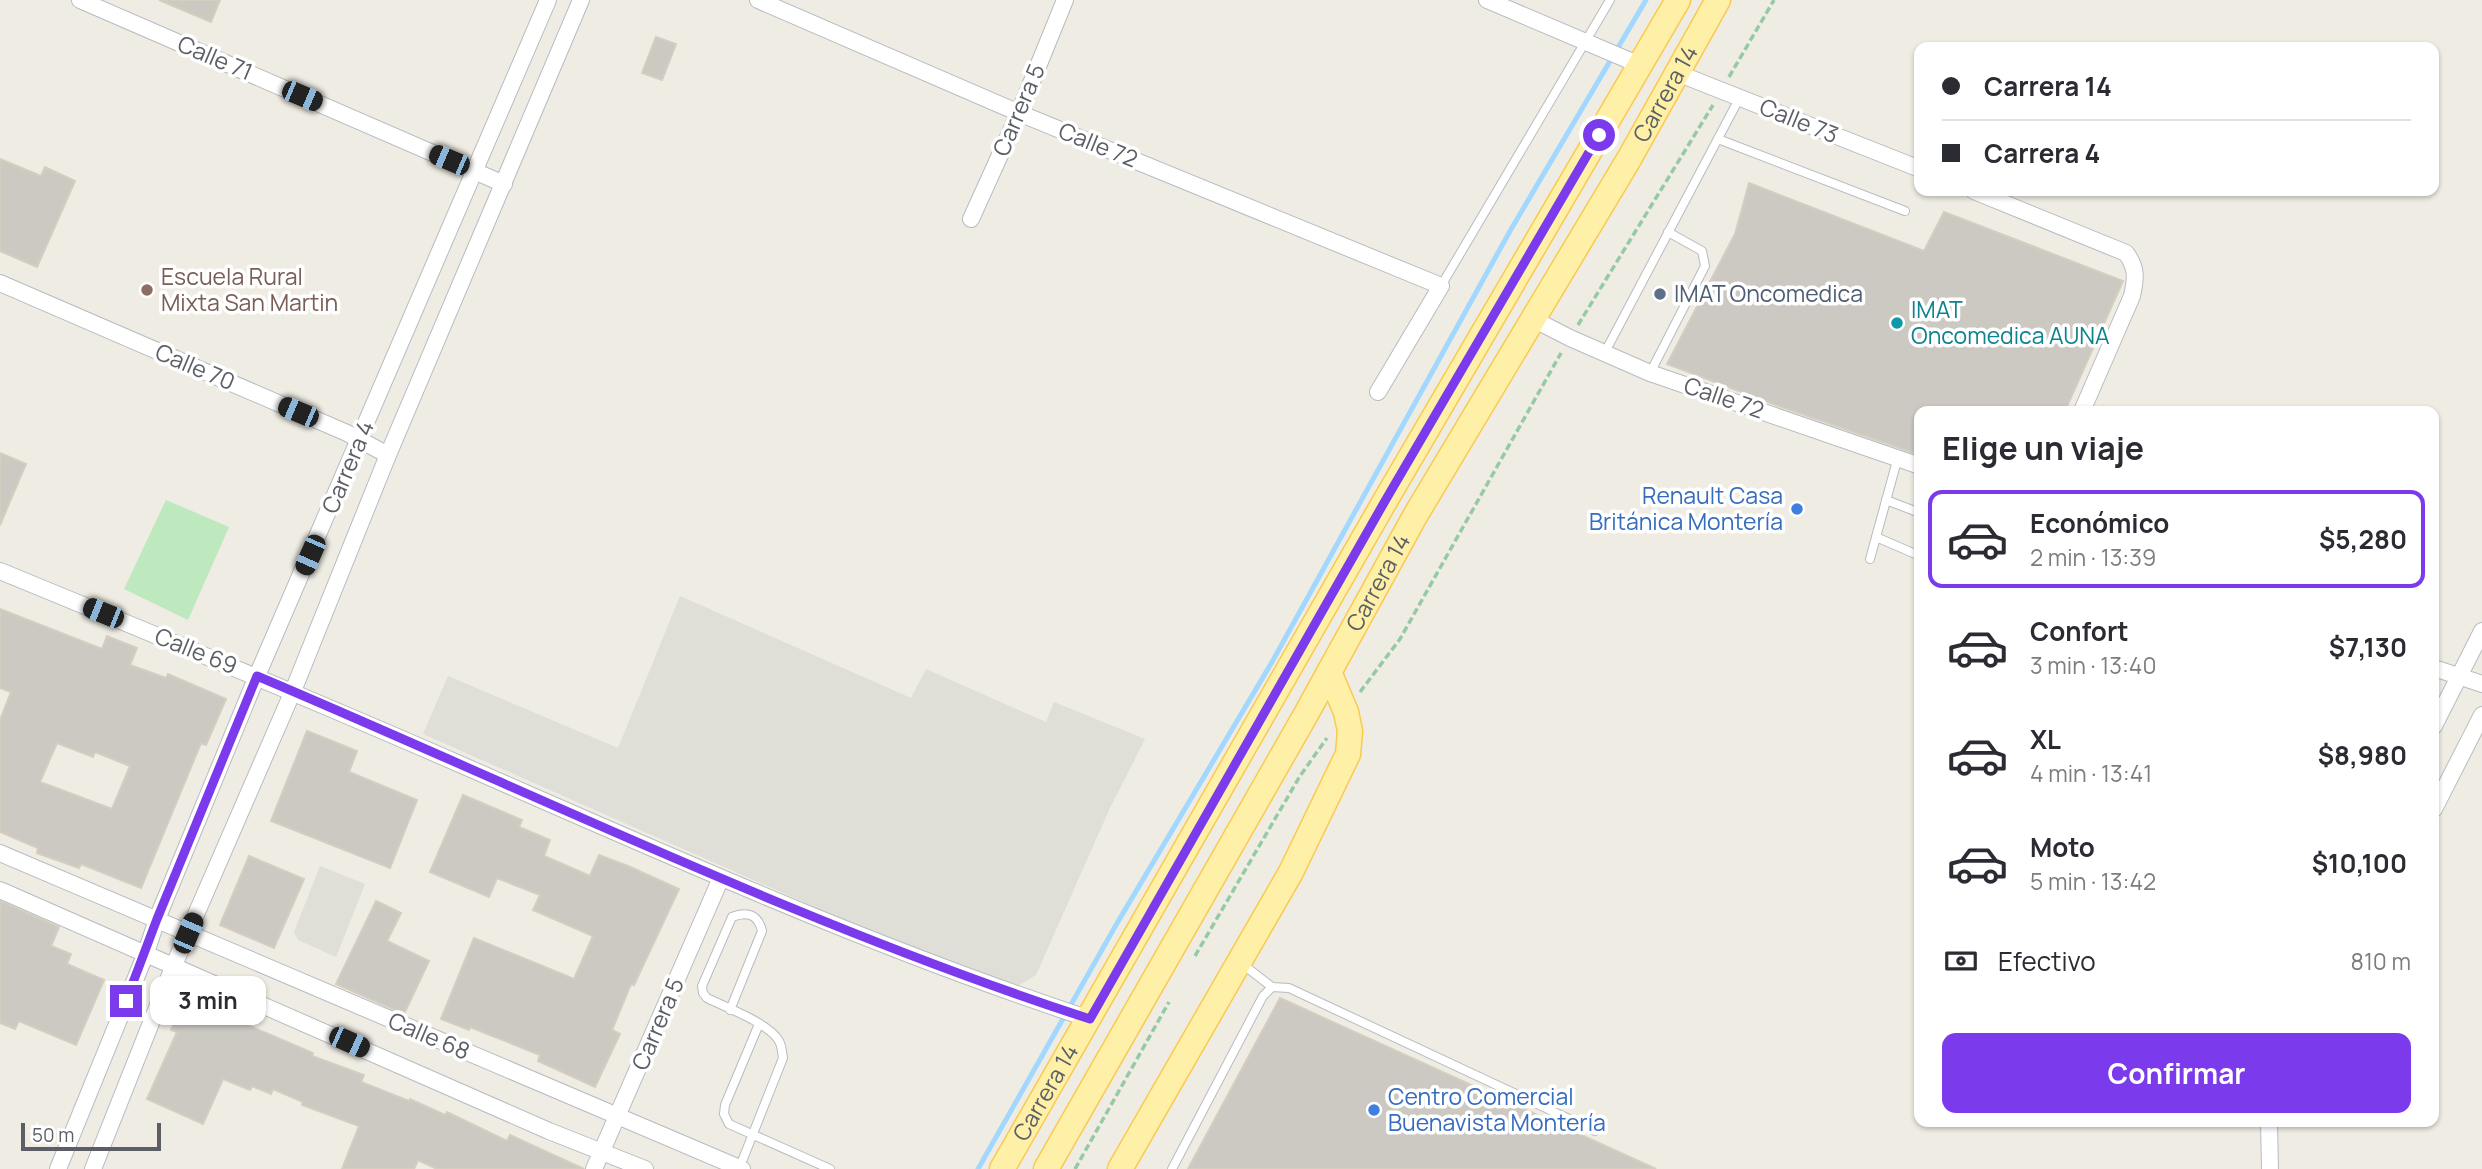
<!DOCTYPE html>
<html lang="es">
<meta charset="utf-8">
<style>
body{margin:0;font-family:Manrope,sans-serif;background:#f7f7f7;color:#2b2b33;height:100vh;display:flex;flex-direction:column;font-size:26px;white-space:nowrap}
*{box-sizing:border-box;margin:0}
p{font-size:23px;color:#7c7c81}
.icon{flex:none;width:38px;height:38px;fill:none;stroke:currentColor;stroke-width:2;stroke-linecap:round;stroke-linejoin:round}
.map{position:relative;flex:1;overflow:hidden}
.details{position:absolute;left:1914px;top:406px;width:525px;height:721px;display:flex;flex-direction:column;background:#fff;border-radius:14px;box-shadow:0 2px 5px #0004}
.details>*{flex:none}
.guide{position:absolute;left:1914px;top:42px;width:525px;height:154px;border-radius:14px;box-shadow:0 2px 5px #0004;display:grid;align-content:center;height:154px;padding:0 28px;background:#fff}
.scale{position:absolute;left:21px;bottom:18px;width:140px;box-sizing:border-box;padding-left:7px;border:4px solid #5b5f65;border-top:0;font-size:19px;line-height:24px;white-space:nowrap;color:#5b5f65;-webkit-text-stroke:5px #fff;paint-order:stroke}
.end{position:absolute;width:32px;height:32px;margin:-16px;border:9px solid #7c3aed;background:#fff;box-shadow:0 0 0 4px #fff}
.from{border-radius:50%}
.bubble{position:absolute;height:49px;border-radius:14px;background:#fff;box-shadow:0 2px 5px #0004;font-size:23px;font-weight:700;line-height:49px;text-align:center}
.car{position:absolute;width:21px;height:42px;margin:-21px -10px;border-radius:9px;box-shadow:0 0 5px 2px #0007;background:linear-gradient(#222 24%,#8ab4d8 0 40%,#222 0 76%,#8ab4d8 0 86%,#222 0)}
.guide b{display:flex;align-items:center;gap:24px;height:66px;font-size:26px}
.guide b+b{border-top:2px solid #e1e1e2}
.guide i{width:18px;height:18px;background:#2b2b33}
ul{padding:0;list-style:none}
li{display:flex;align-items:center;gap:21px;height:98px;margin:0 14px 10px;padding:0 14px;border:4px solid transparent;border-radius:14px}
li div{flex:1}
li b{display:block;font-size:26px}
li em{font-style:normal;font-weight:700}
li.current{border-color:#7c3aed}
li>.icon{width:63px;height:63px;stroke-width:1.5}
h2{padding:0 28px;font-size:32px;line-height:84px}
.pay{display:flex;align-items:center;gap:18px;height:77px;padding:0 28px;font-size:26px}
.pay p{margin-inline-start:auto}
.cta{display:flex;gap:14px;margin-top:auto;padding:14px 28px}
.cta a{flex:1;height:80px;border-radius:14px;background:#7c3aed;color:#fff;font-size:28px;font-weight:700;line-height:80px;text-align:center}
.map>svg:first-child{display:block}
</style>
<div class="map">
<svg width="2482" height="1169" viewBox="0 0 2482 1169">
<rect width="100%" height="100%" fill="#efece3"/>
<g fill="#dfded7">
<path d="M680 596 911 698 926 669 1046 722 1054 702 1145 739 1110 808 1036 975 1007 992 423 734 448 676 618 748Z"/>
<path d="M320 866 365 884 336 957 298 940 294 932Z"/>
</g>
<path fill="#bee8bd" d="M166 500 229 527 188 620 124 589Z"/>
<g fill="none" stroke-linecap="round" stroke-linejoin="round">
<path stroke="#a2d8ff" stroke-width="5" d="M978 1169 1116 925 1272 662 1510 231 1646 0"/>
</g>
<g fill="#ccc9c2" stroke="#d4cec0" stroke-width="2" fill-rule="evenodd">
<path d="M159 0H220L211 22Z"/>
<path d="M656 37 676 44 662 80 642 73Z"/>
<path d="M0 159 41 176 45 167 75 181 37 267 0 251Z"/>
<path d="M1749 183 1924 251 1944 212 2123 281 2065 411H1920V455L1776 405 1667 364 1735 234Z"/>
<path d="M0 453 26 464 0 525Z"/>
<path d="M0 609 102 649 107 636 137 648 130 665 166 678 168 674 226 699 206 745 201 743 141 888 81 864 79 868 37 853 38 848 0 832V720L11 692 0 688ZM57 743 93 757 95 752 130 766 112 809 40 782Z"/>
<path d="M307 731 357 751 349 772 417 800 390 868 271 821Z"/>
<path d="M463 795 522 820 519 827 550 840 544 856 590 876 599 855 628 866 679 889 634 985 631 984 612 1030 620 1034 595 1087 538 1061 540 1055 470 1027 469 1030 441 1019 474 938 574 979 593 936 533 910 540 895 497 878 489 897 430 872Z"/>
<path d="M249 856 304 879 274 948 220 925Z"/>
<path d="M0 901 59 927 51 946 71 954 67 964 104 980 76 1045 19 1021 15 1029 0 1023Z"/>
<path d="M376 901 401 913 387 941 429 961 404 1014 336 984Z"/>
<path d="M188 988 241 1010 236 1020 313 1053 312 1056 364 1075 361 1082 409 1101 410 1099 445 1115 447 1112 507 1141 510 1135 584 1169H437L418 1160 414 1169H342L359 1126 302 1105 303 1102 273 1089 271 1094 252 1086 250 1090 223 1079 203 1124 147 1099 177 1032 171 1030Z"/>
<path d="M1280 998 1656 1169H1188Z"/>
</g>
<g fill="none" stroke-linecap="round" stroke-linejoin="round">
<defs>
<g id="lane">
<path d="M1718 139 1905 211"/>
<path d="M1441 286 1610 0"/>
<path d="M1604 354 1740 97"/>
<path d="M1650 373 1705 266 1702 251 1668 232"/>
<path d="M1886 500 1920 513"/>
<path d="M1876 537 1920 556"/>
<path d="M1870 559 1898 457"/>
<path d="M1241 963 1272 987"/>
<path d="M730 1010 762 931C758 914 747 911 732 917L702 986 703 993 707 998C725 1007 769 1023 779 1041 782 1046 782 1052 783 1058L739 1169"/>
<path d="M759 1024 725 1105 724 1114 729 1124 830 1169"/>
<path d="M1172 1169 1263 996 1272 987 1289 988 1595 1131"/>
</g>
<g id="street">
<path d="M80 0 504 184"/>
<path d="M758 0 1019 113 1441 286 1378 392"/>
<path d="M1487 0 1640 65"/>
<path d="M1677 73 1920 169"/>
<path d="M1974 191 2126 253C2137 268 2136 278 2132 296L2082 411"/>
<path d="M971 219 1019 113 1065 0"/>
<path d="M0 283 347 433 388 455"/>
<path d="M1533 319 1570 338 1650 373 1920 466"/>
<path d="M0 571C156 635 311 699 464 766 670 856 876 949 1090 1019"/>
<path d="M2434 668 2482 684"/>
<path d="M2434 726 2482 631"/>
<path d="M2434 809 2482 715"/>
<path d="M0 853 742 1169"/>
<path d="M0 890 549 1131 645 1169"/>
<path d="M2269 1122 2270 1169"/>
<path d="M58 1169 146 953 157 919 257 676 548 0"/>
<path d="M93 1169 174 965 293 691 388 455 581 0"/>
<path d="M594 1169 721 878"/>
</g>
<g id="primary">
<path id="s1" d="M1002 1169 1385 501 1678 0"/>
<path id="s2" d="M1046 1169 1305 716 1415 516 1629 159 1718 0"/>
<path d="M1120 1169 1291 872 1348 754 1350 731 1346 712 1329 672"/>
</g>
</defs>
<use href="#lane" stroke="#b8bbc0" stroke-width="10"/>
<use href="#street" stroke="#b8bbc0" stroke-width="18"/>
<use href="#primary" stroke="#fbc94f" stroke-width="27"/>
<g stroke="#95caa4" stroke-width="3.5" stroke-dasharray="7 3.5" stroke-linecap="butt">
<path d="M1729 77 1774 0"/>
<path d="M1578 325 1713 105"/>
<path d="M1360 692 1400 639 1561 353"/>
<path d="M1195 956 1300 776 1327 738"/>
<path d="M1075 1169 1169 1002"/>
</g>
<use href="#lane" stroke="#fff" stroke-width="8"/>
<use href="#street" stroke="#fff" stroke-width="16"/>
<use href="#primary" stroke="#fff0a7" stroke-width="24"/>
</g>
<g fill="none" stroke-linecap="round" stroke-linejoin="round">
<path stroke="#7c3aed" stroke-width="9" d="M126 1001 157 919 257 676C534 793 804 926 1090 1019L1385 501 1599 135"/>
</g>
<circle fill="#8d6e63" stroke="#fff" stroke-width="2.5" cx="147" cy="290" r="7"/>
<circle fill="#5c6f8a" stroke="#fff" stroke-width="2.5" cx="1660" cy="294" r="7"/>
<circle fill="#0f9aa8" stroke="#fff" stroke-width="2.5" cx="1897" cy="323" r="7"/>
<g fill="#3f7fe0" stroke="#fff" stroke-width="2.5">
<circle cx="1797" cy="509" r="7"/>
<circle cx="1374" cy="1110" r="7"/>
</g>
<g text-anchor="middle" stroke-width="7" stroke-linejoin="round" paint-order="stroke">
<g font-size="23" fill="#5b5f65" stroke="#fff">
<text transform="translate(215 58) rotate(23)" y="8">Calle 71</text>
<text dy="8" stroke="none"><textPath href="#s2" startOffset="1241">Carrera 14</textPath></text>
<text transform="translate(1019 110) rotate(-67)" y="8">Carrera 5</text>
<text transform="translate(1799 121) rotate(22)" y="8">Calle 73</text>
<text transform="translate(1098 145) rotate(22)" y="8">Calle 72</text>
<text transform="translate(195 367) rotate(23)" y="8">Calle 70</text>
<text transform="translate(1724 398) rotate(19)" y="8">Calle 72</text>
<text transform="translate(348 467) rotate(-67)" y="8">Carrera 4</text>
<text dy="8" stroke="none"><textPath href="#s2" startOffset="674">Carrera 14</textPath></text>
<text transform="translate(196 651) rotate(22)" y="8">Calle 69</text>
<text transform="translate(658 1024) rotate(-67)" y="8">Carrera 5</text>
<text transform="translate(429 1036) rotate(23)" y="8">Calle 68</text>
<text dy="8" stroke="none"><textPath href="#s1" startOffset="88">Carrera 14</textPath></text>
</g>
<g font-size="23" fill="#785e54" stroke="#fff" text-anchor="start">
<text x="161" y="285">Escuela Rural<tspan x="161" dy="26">Mixta San Martin</tspan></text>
</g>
<g font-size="23" fill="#4e5e75" stroke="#fff" text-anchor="start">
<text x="1674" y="302">IMAT Oncomedica</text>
</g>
<g font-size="23" fill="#0d838f" stroke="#fff" text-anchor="start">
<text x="1911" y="318">IMAT<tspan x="1911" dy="26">Oncomedica AUNA</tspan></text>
</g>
<g font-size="23" fill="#366cbe" stroke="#fff" text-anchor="end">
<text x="1783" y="504">Renault Casa<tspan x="1783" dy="26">Británica Montería</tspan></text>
<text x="1388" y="1105" text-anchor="start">Centro Comercial<tspan x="1388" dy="26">Buenavista Montería</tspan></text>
</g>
</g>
</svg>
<div class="scale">50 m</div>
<i class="end from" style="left:1599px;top:135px"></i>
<i class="end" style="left:126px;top:1001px"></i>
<div class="bubble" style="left:150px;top:976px;width:116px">3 min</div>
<i class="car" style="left:302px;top:96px;rotate:113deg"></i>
<i class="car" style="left:449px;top:160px;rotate:293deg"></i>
<i class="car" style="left:298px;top:412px;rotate:293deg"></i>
<i class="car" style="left:310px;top:555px;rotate:204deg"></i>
<i class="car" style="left:103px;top:613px;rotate:292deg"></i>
<i class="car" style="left:188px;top:933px;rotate:23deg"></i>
<i class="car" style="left:349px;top:1042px;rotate:114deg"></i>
<div class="guide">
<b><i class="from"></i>Carrera 14</b>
<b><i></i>Carrera 4</b>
</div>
<section class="details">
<h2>Elige un viaje</h2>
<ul>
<li class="current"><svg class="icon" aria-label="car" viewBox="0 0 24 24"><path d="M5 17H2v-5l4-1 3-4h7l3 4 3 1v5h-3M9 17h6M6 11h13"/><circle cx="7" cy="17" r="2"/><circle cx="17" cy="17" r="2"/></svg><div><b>Económico</b><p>2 min · 13:39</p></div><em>$5,280</em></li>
<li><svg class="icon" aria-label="car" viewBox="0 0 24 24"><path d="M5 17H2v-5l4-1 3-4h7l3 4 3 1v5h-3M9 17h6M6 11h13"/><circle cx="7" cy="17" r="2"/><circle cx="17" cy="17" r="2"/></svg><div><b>Confort</b><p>3 min · 13:40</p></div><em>$7,130</em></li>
<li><svg class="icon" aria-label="car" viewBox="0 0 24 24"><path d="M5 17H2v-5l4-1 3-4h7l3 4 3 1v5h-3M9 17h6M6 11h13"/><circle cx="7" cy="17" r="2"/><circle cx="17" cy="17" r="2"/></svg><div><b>XL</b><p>4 min · 13:41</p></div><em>$8,980</em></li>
<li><svg class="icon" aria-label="car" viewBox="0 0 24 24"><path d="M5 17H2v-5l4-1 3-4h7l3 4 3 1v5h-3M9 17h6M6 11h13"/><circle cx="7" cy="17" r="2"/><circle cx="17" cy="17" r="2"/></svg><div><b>Moto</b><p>5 min · 13:42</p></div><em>$10,100</em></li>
</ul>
<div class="pay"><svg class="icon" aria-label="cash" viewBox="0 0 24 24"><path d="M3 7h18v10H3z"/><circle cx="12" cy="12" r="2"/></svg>Efectivo<p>810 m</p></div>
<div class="cta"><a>Confirmar</a></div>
</section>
</div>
